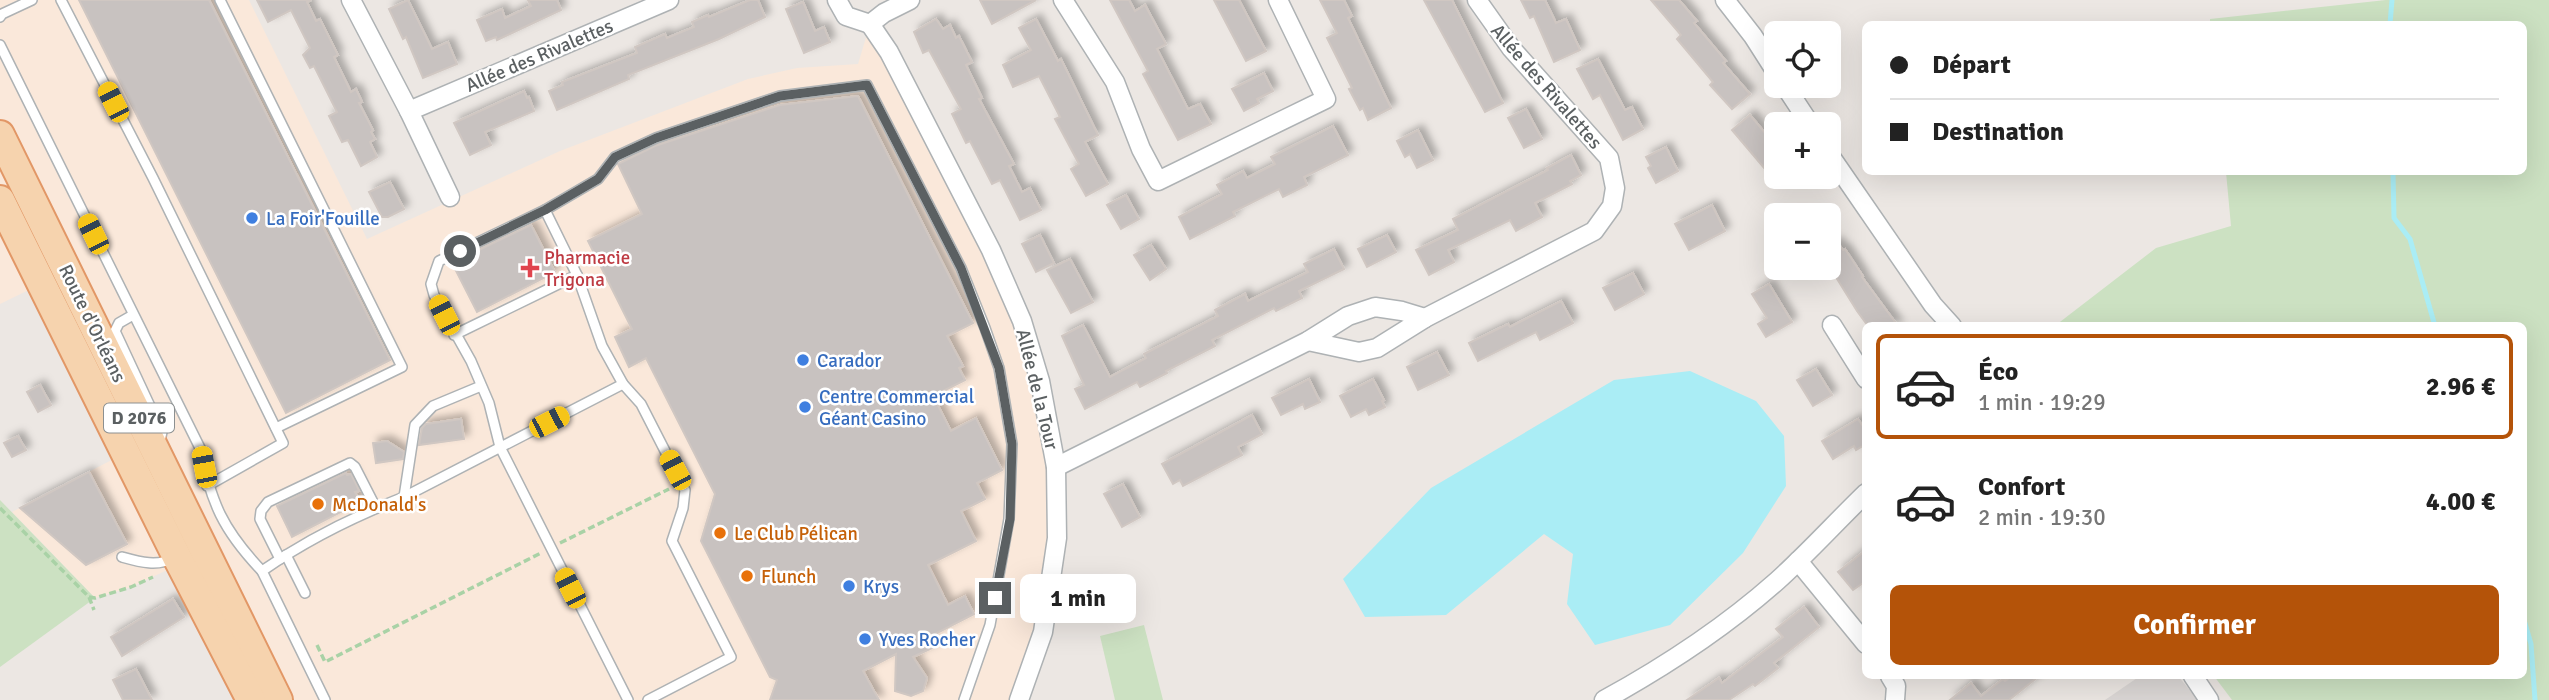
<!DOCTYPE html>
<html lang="fr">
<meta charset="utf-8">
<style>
body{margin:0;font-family:Signika,sans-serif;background:#f6f6f6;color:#222;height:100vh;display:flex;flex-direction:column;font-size:26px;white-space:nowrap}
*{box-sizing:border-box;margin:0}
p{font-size:23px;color:#767676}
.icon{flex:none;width:38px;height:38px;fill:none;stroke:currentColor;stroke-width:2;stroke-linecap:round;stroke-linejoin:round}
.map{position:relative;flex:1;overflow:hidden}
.sheet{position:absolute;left:1862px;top:322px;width:665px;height:357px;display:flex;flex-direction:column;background:#fff;border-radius:10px;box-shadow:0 7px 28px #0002}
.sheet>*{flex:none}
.hud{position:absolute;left:1862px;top:21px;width:665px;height:154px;border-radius:10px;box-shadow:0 7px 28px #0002;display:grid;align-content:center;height:154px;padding:0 28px;background:#fff}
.tools{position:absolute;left:1764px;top:21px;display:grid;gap:14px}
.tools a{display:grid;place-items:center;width:77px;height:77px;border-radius:10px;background:#fff;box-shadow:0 7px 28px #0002;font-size:35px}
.end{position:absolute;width:32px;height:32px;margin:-16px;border:9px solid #5b6062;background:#fff;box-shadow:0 0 0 4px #fff}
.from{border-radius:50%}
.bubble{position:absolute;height:49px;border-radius:10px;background:#fff;box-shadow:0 7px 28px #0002;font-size:23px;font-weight:700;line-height:49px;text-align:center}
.car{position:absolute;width:21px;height:42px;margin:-21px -10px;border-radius:9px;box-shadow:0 0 5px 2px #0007;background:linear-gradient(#f5c518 24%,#345 0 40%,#f5c518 0 76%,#345 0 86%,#f5c518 0)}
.hud b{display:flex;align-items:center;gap:24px;height:66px;font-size:26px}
.hud b+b{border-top:2px solid #e0e0e0}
.hud i{width:18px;height:18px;background:#222}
ul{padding:12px 0 0;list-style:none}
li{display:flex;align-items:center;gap:21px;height:105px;margin:0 14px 10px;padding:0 14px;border:4px solid transparent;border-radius:10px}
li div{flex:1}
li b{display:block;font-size:26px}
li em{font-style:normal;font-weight:700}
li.active{border-color:#b45309}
li>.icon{width:63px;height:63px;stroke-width:1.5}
.button{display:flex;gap:14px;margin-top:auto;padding:14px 28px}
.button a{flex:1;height:80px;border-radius:10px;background:#b45309;color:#fff;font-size:28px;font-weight:700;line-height:80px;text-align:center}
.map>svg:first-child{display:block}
</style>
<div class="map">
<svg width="2549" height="700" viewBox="0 0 2549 700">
<defs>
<filter id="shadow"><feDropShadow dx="5" dy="-5" stdDeviation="3.5" flood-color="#0004"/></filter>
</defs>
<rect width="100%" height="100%" fill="#ece7e3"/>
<path fill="#fae8da" d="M0 0H249L367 239 560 151 748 79 797 68 858 64 870 24 991 250 1040 381 1057 538 1019 700H251L180 564 131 587 95 598 12 512 125 453 41 284 0 304Z"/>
<path fill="#dbd7d5" d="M2140 676H2178L2198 700H2105Z"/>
<g fill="#cce1c2">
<path d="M2386 0H2549V700H2232L2214 676H2524V326L2056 325 2156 248 2231 226 2226 172H2524V24H2210V19Z"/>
<path d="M0 500 95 598 0 667Z"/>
<path d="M1144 625 1163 700H1115L1100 636Z"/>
</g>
<path fill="#aaedf5" d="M1690 371 1756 401 1784 436 1786 486 1743 553 1670 625 1595 645 1567 604 1573 554 1544 534 1446 615 1365 617 1343 579 1431 488 1614 380Z"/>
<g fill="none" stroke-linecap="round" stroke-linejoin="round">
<g stroke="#aaedf5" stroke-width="5">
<path d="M2390 24 2392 0"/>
<path d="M2393 172 2394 218 2410 239 2435 326"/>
<path d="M2524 620 2531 644 2535 700"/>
</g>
</g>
<g fill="#c8c2c0" stroke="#d0c7c2" stroke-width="2" filter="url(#shadow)">
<path d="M79 0H209L390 360 286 413Z"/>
<path d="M257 0H311L307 2 316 21 320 19 338 55 334 57 351 92 356 89 362 102 359 103 373 130 371 132 375 139 370 142 377 157 361 166 348 140 342 142 329 116 337 112 314 66 310 68 303 55 310 48 291 10 268 22Z"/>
<path d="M408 0 432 49 448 42 457 64 423 78 406 37 403 39 389 9Z"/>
<path d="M528 0H557L561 10 497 40 496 37 486 41 477 20 502 9 505 18 531 6Z"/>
<path d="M750 0H758L765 17 719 39 628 75 629 79 557 110 549 91 563 85 562 82 637 53 635 47 665 34 667 38 694 27 692 22 708 15 709 17Z"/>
<path d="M980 0H1036L992 24Z"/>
<path d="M1110 0H1129L1135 11 1145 5 1166 44 1157 49 1188 109 1200 104 1211 124 1178 140 1143 74 1148 71Z"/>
<path d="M1214 0H1239L1266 51 1246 61Z"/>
<path d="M1320 0H1344L1352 16 1348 18 1391 108 1368 120 1363 108 1360 110 1349 89 1352 88 1327 38 1337 33Z"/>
<path d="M1424 0H1452L1503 103 1485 112Z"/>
<path d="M1521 0H1545L1556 23 1566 19 1580 50 1554 62 1534 16 1530 18Z"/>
<path d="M1651 0H1679L1697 21 1694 23 1726 61 1723 63 1750 94 1732 109 1710 85 1713 82 1677 39 1681 35Z"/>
<path d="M803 2 815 31 824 27 830 42 804 53 786 9Z"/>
<path d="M936 19 943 29 950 25 956 38 959 36 972 62 966 65 982 98 979 99 1014 164 1009 166 1022 192 1030 188 1041 210 1020 220 1000 180 992 184 970 141 966 143 952 114 961 109 929 50 923 53 914 32Z"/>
<path d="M1036 19 1058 61 1061 59 1098 135 1085 142 1108 184 1086 196 1071 169 1079 164 1055 119 1060 117 1039 76 1013 87 1003 65 1031 50 1019 28Z"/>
<path d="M1598 59 1625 110 1632 107 1643 129 1623 140 1600 95 1593 99 1577 69Z"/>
<path d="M1264 73 1273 91 1257 99 1259 103 1244 111 1232 89Z"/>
<path d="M524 91 527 98 529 97 534 111 485 132 491 145 470 155 454 123Z"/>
<path d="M858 96 973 323 947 336 963 366 959 368 965 380 933 396 951 431 976 418 1002 470 977 483 985 499 961 511 976 541 928 565 948 605 965 596 974 614 927 638 932 648 913 657 927 678 923 691 911 696 895 691 896 654 863 671 879 700H770L777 680 770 677 701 541 715 494 646 358 629 367 615 337 632 329 588 241 642 214 618 164 655 146 780 105Z"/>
<path d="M1526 109 1542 139 1524 148 1508 118Z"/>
<path d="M1750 115 1776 146V182L1732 130Z"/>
<path d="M1333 126 1348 155 1304 177 1307 185 1283 197 1279 189 1233 212 1235 216 1190 239 1179 217 1222 194 1217 185 1243 171 1247 178 1275 164 1271 157Z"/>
<path d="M1418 130 1433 160 1417 168 1410 154 1405 157 1397 141Z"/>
<path d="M1666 147 1678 171 1656 183 1648 168 1651 166 1646 157Z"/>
<path d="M1571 155 1581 175 1570 181 1572 184 1535 203 1542 217 1516 231 1510 220 1448 250 1454 262 1429 275 1416 250 1458 230 1453 219 1548 170 1547 168Z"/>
<path d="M390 182 404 209 388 217H382L369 192Z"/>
<path d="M1126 195 1139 219 1121 229 1107 205Z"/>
<path d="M1712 205 1725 231 1689 250 1675 224Z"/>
<path d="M531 225 555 272 477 312 452 263Z"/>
<path d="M1040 235 1054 263 1036 272 1022 244Z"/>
<path d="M1387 235 1396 252 1367 267 1358 249Z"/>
<path d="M1837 242 1843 250 1845 249 1863 276 1862 277 1898 326H1868L1857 311 1829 266V248Z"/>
<path d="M1151 245 1166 269 1150 280 1134 255Z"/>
<path d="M1334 249 1344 269 1299 291 1302 298 1276 311 1274 308 1212 340 1215 346 1166 371 1167 373 1140 387 1137 382 1085 409 1075 389 1084 385 1062 336 1083 325 1110 377 1146 358 1144 354 1218 316 1215 310 1245 294 1248 301 1308 272 1304 264Z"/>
<path d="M1070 259 1093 302 1071 313 1047 270Z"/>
<path d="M1633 273 1644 294 1615 310 1603 288Z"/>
<path d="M1769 284 1792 322 1766 337 1758 324 1767 318 1752 294Z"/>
<path d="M1561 301 1573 323 1540 340 1536 332 1478 361 1469 343 1508 324 1510 327Z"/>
<path d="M1437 352 1449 375 1418 390 1407 367Z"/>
<path d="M1816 369 1832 395 1813 406 1797 380Z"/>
<path d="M1309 379 1320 402 1305 409 1303 404 1281 415 1272 398Z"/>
<path d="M1373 379 1384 400 1382 401 1385 407 1369 415 1366 409 1351 417 1340 396Z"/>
<path d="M40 385 51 405 38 412 27 392Z"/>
<path d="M1252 415 1262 434 1238 447 1242 455 1183 486 1180 480 1173 484 1162 464Z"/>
<path d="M461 419 464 439 419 445 422 428 426 424Z"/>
<path d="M1858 419 1866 431V444L1856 450 1854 446 1833 459 1822 441Z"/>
<path d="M18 436 26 450 12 457 4 443Z"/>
<path d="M387 441 404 452 403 459 376 463 373 443Z"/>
<path d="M89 472 127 544 86 565 20 508Z"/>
<path d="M346 473 347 475 351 474 357 486 359 491 355 492 360 502 292 537 277 506Z"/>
<path d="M1123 484 1140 517 1122 527 1104 494Z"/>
<path d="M1866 550V581L1853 590 1838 572Z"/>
<path d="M173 599 184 617 122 656 111 637Z"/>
<path d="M1804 607 1819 627 1774 663 1778 668 1755 686 1753 684 1729 700H1687L1719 678 1722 683 1783 637 1776 629Z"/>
<path d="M136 669 152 700H123L113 680Z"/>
<path d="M2012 676H2039L2009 700H1950L1971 683 1981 696 2003 679 2005 681Z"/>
</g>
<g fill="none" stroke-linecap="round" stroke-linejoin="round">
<defs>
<g id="service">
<path d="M61 0 153 178 283 443 207 486"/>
<path d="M220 0 402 367 276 428"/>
<path d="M0 17 2 14 32 0"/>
<path d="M0 45 200 448C211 503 223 530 262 571"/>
<path d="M545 210 439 261 431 284 434 295 471 361 489 403 500 447 628 700"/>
<path d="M133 315 119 323 115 331 162 432 160 441"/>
<path d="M454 335 577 275"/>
<path d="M404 497 415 425 433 406 481 386"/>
<path d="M286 555 305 593"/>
<path d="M122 557C140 562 157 567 174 558"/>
<path d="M280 559 260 519 261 511 268 502 350 463 355 467 376 508"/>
<path d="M325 700 262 571C305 541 355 516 404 497L623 384"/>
<path d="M648 700 731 657 672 541 683 508 685 490 641 404 623 384 602 346 577 275 545 210 598 179 615 157 656 138 780 96 867 85 961 268 985 328 999 368 1012 444 1009 519 990 625 964 700"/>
</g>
<g id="minor">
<path d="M351 0 409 111 669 0"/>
<path d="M837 0 846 16 870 24"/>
<path d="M1063 0 1115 82 1141 149 1158 181 1326 99 1278 0"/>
<path d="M1725 0 1753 36 1776 72"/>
<path d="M870 24 889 52 991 250 1022 321 1040 381 1056 467 1057 538 1043 632 1019 700"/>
<path d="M870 24 884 13 910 0"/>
<path d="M1785 86 1810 124"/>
<path d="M409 111 450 197"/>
<path d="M1829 154 1933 305 1952 326"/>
<path d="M1832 325 1866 379"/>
<path d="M1308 341 1359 352 1377 348 1425 318 1594 231 1612 206 1615 188 1609 158 1511 48 1477 0"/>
<path d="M1056 467 1308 341 1348 316 1375 307 1402 311 1425 318"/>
<path d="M1798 561 1866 644"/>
<path d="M1890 676 1896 686 1895 700"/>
<path d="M2193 676 2209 700"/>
<path d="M1604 700C1666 666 1724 628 1777 581 1808 553 1836 522 1866 493"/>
</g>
<g id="primary">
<path d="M0 135 278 700"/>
<path d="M0 200 177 557 251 700"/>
</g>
</defs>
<use href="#service" stroke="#aeb2b4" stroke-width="12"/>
<use href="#minor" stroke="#aeb2b4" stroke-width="21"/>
<use href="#primary" stroke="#e29766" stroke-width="32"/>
<g stroke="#a9d2a6" stroke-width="3.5" stroke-dasharray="7 3.5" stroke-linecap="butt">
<path d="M0 508 89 597 94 610"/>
<path d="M560 543 669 489"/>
<path d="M89 597 95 598 131 587 153 577"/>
<path d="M317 645 325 662 541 553"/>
</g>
<use href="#service" stroke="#fff" stroke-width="9"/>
<use href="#minor" stroke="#fff" stroke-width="18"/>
<use href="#primary" stroke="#f6d3ae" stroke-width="28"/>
</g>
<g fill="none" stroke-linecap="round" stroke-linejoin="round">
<path stroke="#5b6062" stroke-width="9" d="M460 251 545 210 598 179 615 157 656 138 780 96 867 85 961 268 999 368 1012 444 1010 519 995 598"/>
</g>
<g fill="#3f7fe0" stroke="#fff" stroke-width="2.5">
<circle cx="252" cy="218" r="7"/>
<circle cx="803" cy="360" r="7"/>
<circle cx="805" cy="407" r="7"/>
<circle cx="849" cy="586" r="7"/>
<circle cx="865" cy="639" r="7"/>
</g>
<path fill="#e0444e" stroke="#fff" stroke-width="2.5" d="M526.5 257.5h7v7h7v7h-7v7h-7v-7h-7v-7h7z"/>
<g fill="#e8710a" stroke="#fff" stroke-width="2.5">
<circle cx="318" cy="504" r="7"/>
<circle cx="720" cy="533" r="7"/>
<circle cx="747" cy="576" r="7"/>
</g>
<g text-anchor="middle" stroke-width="5" stroke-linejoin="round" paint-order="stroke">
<rect fill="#fff" stroke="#8c9091" stroke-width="2" x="104" y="403.5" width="70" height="29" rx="5"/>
<g font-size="18" font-weight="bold" fill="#5b6062">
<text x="139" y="424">D 2076</text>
</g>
<g font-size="19" fill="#5b6062" stroke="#fff">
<text transform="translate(539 55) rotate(-23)" y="7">Allée des Rivalettes</text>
<text transform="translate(1547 86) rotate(49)" y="7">Allée des Rivalettes</text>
<text transform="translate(93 323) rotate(64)" y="7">Route d'Orléans</text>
<text transform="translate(1038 389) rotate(76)" y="7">Allée de la Tour</text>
</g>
<g font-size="19" fill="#366cbe" stroke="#fff" text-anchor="start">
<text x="266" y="225">La Foir'Fouille</text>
<text x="817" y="367">Carador</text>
<text x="819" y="403">Centre Commercial<tspan x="819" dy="22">Géant Casino</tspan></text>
<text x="863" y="593">Krys</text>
<text x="879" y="646">Yves Rocher</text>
</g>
<g font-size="19" fill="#be3a42" stroke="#fff" text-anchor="start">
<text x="544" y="264">Pharmacie<tspan x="544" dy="22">Trigona</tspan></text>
</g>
<g font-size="19" fill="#c56008" stroke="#fff" text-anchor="start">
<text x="332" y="511">McDonald's</text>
<text x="734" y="540">Le Club Pélican</text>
<text x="761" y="583">Flunch</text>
</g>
</g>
</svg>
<div class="tools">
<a><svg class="icon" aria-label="locate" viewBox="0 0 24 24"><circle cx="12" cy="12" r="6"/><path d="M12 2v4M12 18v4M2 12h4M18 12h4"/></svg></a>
<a>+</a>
<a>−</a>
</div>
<i class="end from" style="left:460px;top:251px"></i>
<i class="end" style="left:995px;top:598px"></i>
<div class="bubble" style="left:1020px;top:574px;width:116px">1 min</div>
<i class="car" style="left:113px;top:102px;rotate:333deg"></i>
<i class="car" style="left:93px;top:234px;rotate:334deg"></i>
<i class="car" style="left:444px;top:315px;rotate:333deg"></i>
<i class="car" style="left:549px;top:422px;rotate:63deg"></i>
<i class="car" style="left:204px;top:467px;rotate:349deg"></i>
<i class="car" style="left:675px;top:470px;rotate:332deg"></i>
<i class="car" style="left:570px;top:588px;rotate:333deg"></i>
<div class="hud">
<b><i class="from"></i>Départ</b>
<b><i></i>Destination</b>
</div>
<section class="sheet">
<ul>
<li class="active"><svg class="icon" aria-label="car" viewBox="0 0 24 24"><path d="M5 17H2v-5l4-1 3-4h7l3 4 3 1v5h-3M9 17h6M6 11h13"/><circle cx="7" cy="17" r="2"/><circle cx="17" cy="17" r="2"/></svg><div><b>Éco</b><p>1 min · 19:29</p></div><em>2.96 €</em></li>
<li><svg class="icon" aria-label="car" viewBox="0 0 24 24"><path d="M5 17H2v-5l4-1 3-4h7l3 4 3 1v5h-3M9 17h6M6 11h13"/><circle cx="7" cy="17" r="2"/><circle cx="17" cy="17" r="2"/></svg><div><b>Confort</b><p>2 min · 19:30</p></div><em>4.00 €</em></li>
</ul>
<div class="button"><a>Confirmer</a></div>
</section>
</div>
